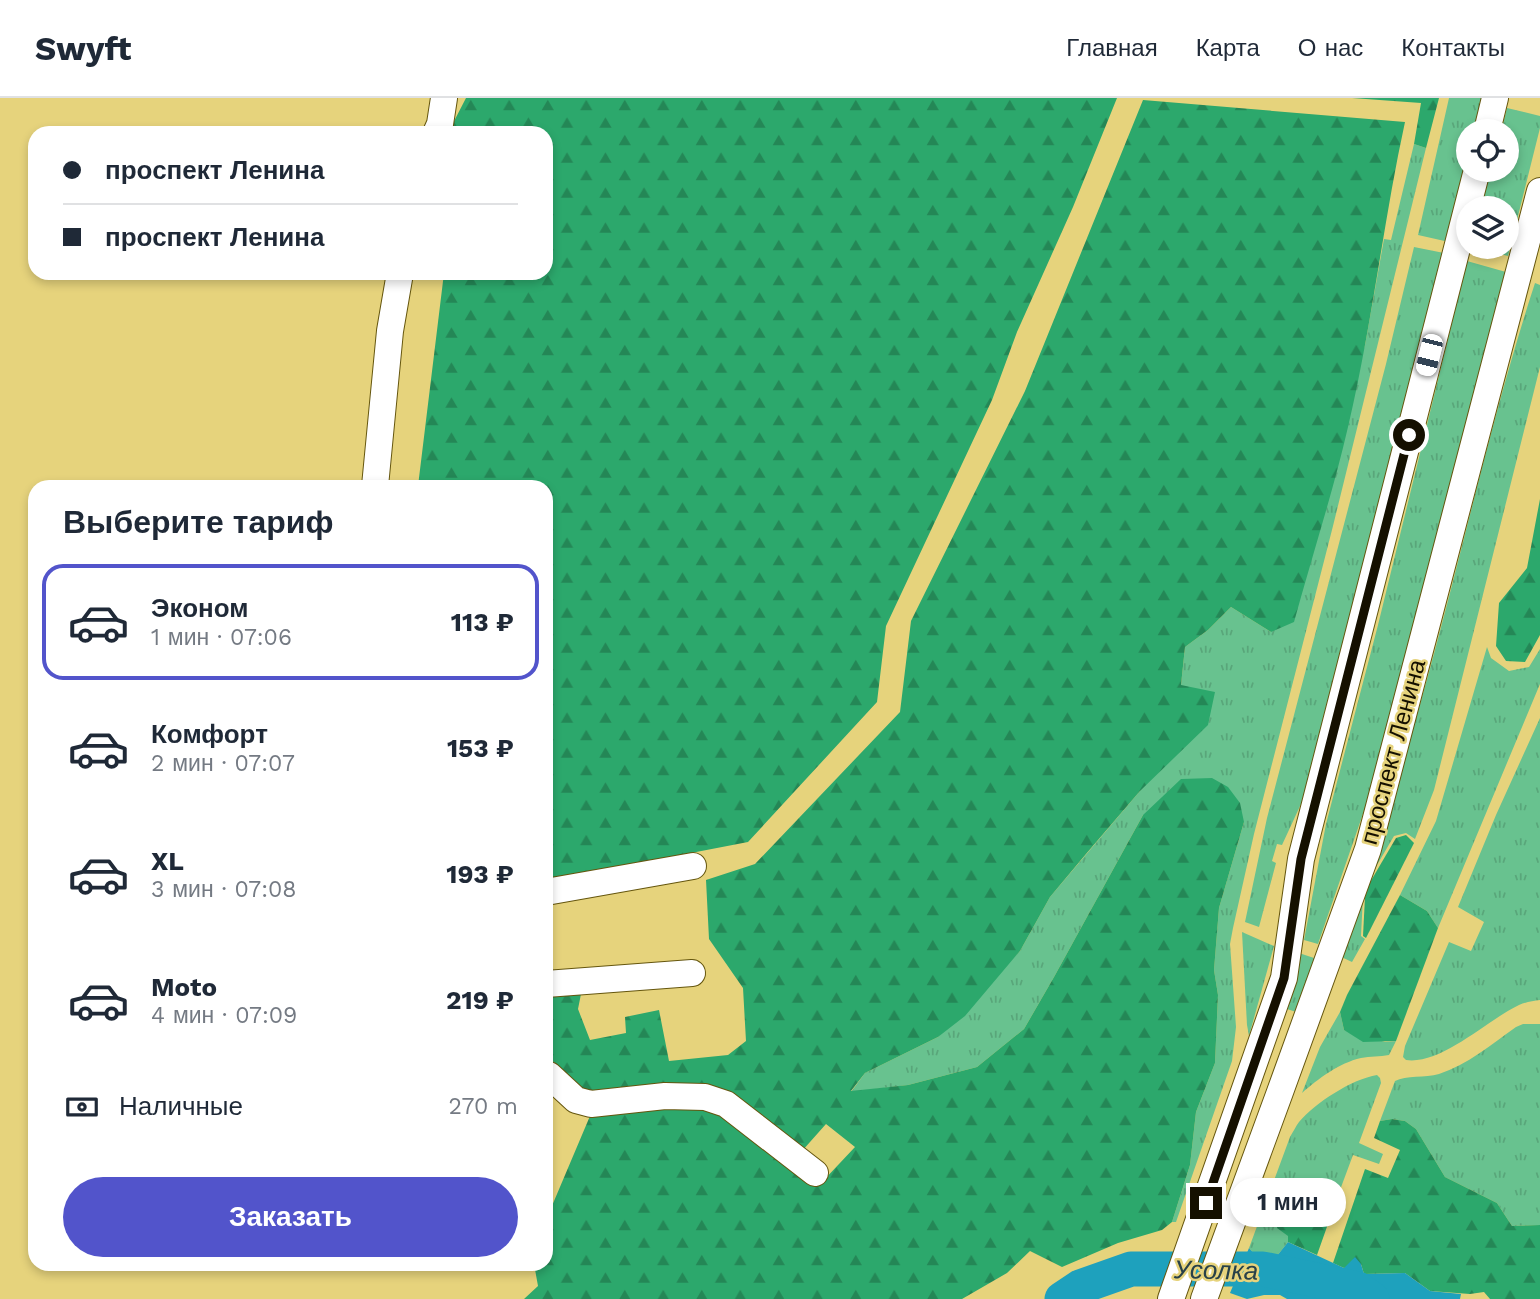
<!DOCTYPE html>
<html lang="ru">
<meta charset="utf-8">
<style>
body{margin:0;font-family:"Work Sans",sans-serif;background:#f2f2f3;color:#1f2937;height:100vh;display:flex;flex-direction:column;font-size:26px;white-space:nowrap}
*{box-sizing:border-box;margin:0}
p{font-size:23px;color:#747a83}
.icon{flex:none;width:38px;height:38px;fill:none;stroke:currentColor;stroke-width:2;stroke-linecap:round;stroke-linejoin:round}
.map{position:relative;flex:1;overflow:hidden}
.drawer{position:absolute;left:28px;top:382px;width:525px;height:791px;display:flex;flex-direction:column;background:#fff;border-radius:21px;box-shadow:0 4px 10px #0003}
.drawer>*{flex:none}
.top-card{position:absolute;left:28px;top:28px;width:525px;height:154px;border-radius:21px;box-shadow:0 4px 10px #0003;display:grid;align-content:center;height:154px;padding:0 35px;background:#fff}
.buttons{position:absolute;left:1456px;top:21px;display:grid;gap:14px}
.buttons a{display:grid;place-items:center;width:63px;height:63px;border-radius:50%;background:#fff;box-shadow:0 4px 10px #0003;font-size:35px}
.end{position:absolute;width:32px;height:32px;margin:-16px;border:9px solid #151000;background:#fff;box-shadow:0 0 0 4px #fff}
.from{border-radius:50%}
.bubble{position:absolute;height:49px;border-radius:24px;background:#fff;box-shadow:0 4px 10px #0003;font-size:23px;font-weight:700;line-height:49px;text-align:center}
.car{position:absolute;width:21px;height:42px;margin:-21px -10px;border-radius:9px;box-shadow:0 0 5px 2px #0007;background:linear-gradient(#fff 24%,#345 0 40%,#fff 0 76%,#345 0 86%,#fff 0)}
.top-card b{display:flex;align-items:center;gap:24px;height:66px;font-size:26px}
.top-card b+b{border-top:2px solid #e0e1e3}
.top-card i{width:18px;height:18px;background:#1f2937}
ul{padding:0;list-style:none}
li{display:flex;align-items:center;gap:21px;height:116px;margin:0 14px 10px;padding:0 21px;border:4px solid transparent;border-radius:21px}
li div{flex:1}
li b{display:block;font-size:26px}
li em{font-style:normal;font-weight:700}
li.active{border-color:#5254cb}
li>.icon{width:63px;height:63px;stroke-width:1.5}
h2{padding:0 35px;font-size:32px;line-height:84px}
.pay{display:flex;align-items:center;gap:18px;height:77px;padding:0 35px;font-size:26px}
.pay p{margin-inline-start:auto}
.primary-button{display:flex;gap:14px;margin-top:auto;padding:14px 35px}
.primary-button a{flex:1;height:80px;border-radius:42px;background:#5254cb;color:#fff;font-size:28px;font-weight:700;line-height:80px;text-align:center}
header{display:flex;align-items:center;gap:42px;box-sizing:border-box;height:98px;padding:0 35px;background:#fff;border-bottom:2px solid #e0e1e3}
header strong{font-size:33px}
nav{display:flex;gap:38px;margin-inline-start:auto;font-size:24px}
.map>svg:first-child{display:block}
</style>
<header>
<strong>Swyft</strong>
<nav><a>Главная</a><a>Карта</a><a>О нас</a><a>Контакты</a></nav>
</header>
<div class="map">
<svg width="1540" height="1201" viewBox="0 0 1540 1201">
<defs>
<pattern id="grass-tufts" width="24" height="20" patternUnits="userSpaceOnUse" patternTransform="scale(1.75)"><rect width="24" height="20" fill="#68c28f"/><path d="M3 7l-1-3M5 7V3M7 7l1-3M15 17l-1-3M17 17v-4M19 17l1-3" fill="none" stroke="#59a67a"/></pattern>
<pattern id="forest-firs" width="22" height="20" patternUnits="userSpaceOnUse" patternTransform="scale(1.75)"><rect width="22" height="20" fill="#2ca86c"/><path d="M5 1l3.5 6h-7zM16 11l3.5 6h-7z" fill="#248756"/></pattern>
</defs>
<rect width="100%" height="100%" fill="#e6d37c"/>
<g fill="url(#grass-tufts)">
<path d="M1449 0H1486L1477 33H1468V68L1449 144 1418 137Z"/>
<path d="M1507 10 1540 18V30L1508 158 1473 149H1507V110H1481L1491 72H1507V33H1501Z"/>
<path d="M1414 46 1426 50 1333 428 1254 736 1233 830 1230 846 1236 929 1232 963 1176 1124H1172L1190 1067 1196 1014 1215 965 1218 897 1214 872 1219 810 1244 724 1143 717 1054 879 1024 931 977 969 908 987 851 994 865 975 938 939 1020 853 1050 799 1140 693 1181 587 1185 549 1208 532 1231 509 1271 534 1365 247 1384 141 1391 142Z"/>
<path d="M1414 149 1444 155 1307 693 1282 747 1277 746 1272 763 1276 765 1259 829 1245 824 1267 720 1386 266Z"/>
<path d="M1467 163 1506 174 1374 684 1318 846 1304 842 1326 726 1378 527Z"/>
<path d="M1535 185 1540 187V269L1434 692 1415 741 1406 735 1394 738 1377 767 1363 798 1361 838 1365 841 1352 864 1337 857C1363 786 1389 714 1410 641 1455 490 1486 335 1535 185Z"/>
<path d="M1487 549 1491 560 1509 573 1529 569 1540 551V586L1438 830 1427 813 1400 797 1436 723Z"/>
<path d="M1540 620V902C1533 903 1526 904 1519 907 1487 922 1442 967 1406 962L1403 959 1405 948 1449 844 1471 853 1484 824 1458 809 1496 717Z"/>
<path d="M1242 834 1274 848 1249 938 1247 927Z"/>
<path d="M1299 855 1317 861 1296 914 1287 911Z"/>
<path d="M1340 914 1344 932 1385 944 1396 943 1389 957C1380 959 1370 958 1361 960 1339 965 1318 981 1302 995L1320 949Z"/>
<path d="M1523 926H1540V1127L1512 1128 1497 1105 1445 1079 1416 1031 1405 1023 1392 1021 1380 1023 1395 983C1406 977 1425 980 1439 976 1467 967 1492 946 1516 929Z"/>
<path d="M1377 977 1380 980 1381 985 1359 1045 1383 1056 1379 1066 1353 1057 1340 1092 1300 1083 1288 1144 1273 1163 1257 1159 1249 1150 1290 1039C1293 1034 1296 1028 1299 1024 1315 1005 1352 981 1377 977Z"/>
</g>
<g fill="url(#forest-firs)">
<path d="M466 0H1117L1073 109 1017 234 992 302 886 528 877 604 748 744 546 783V388H418L444 175H546V35H451V29Z"/>
<path d="M1352 0H1439L1426 50 1414 46 1421 5Z"/>
<path d="M1143 2 1405 24C1383 125 1372 228 1348 329 1335 386 1317 442 1301 499L1294 524 1271 534 1231 509 1208 532 1185 549 1181 587 1215 594 1208 627 1140 693 1086 756 1050 799 1020 853 965 918 938 939 865 975 851 993 908 987 977 969 1024 931 1054 879 1143 717 1181 681 1212 680 1228 689 1240 705 1244 724 1219 810 1214 872 1218 897 1215 965 1196 1014 1190 1067 1172 1124 1162 1132 1118 1145 1062 1169 1030 1153 1007 1175 962 1201H524L538 1188 534 1166H546V1122L590 1018 699 1004 823 1083 855 1049 826 1026 802 1053 733 998 591 996 577 990 554 964 546 962V898L581 896 578 911 590 942 626 935 625 919 659 912 669 963 728 957 746 943 743 890 709 841 706 782 755 766 900 614 911 523 1025 293Z"/>
<path d="M1540 401V537L1525 564 1506 563 1496 548 1499 505 1527 470Z"/>
<path d="M1406 737 1414 745 1366 840 1363 838 1365 799 1369 786 1396 740Z"/>
<path d="M1400 797 1427 813 1438 830 1396 943 1363 944 1344 932 1340 914 1347 897Z"/>
<path d="M1392 1021 1405 1023 1416 1031 1445 1079 1497 1105 1512 1128 1540 1127V1201H1490L1484 1194 1470 1196 1430 1193 1405 1175 1364 1176 1361 1166 1344 1170 1333 1165 1365 1071 1388 1080 1400 1052 1374 1040 1380 1023Z"/>
<path d="M1300 1083 1340 1092 1317 1157 1288 1144V1138L1277 1130 1284 1099Z"/>
</g>
<path fill="#1ea1bd" d="M1288 1144 1344 1170 1355 1159 1361 1166 1364 1176 1405 1175 1430 1193 1461 1196 1460 1201H1287L1280 1197H1264L1247 1201 1230 1195 1249 1150 1257 1159 1273 1163Z"/>
<g fill="none" stroke-linecap="round" stroke-linejoin="round">
<path stroke="#1ea1bd" stroke-width="35" d="M1062 1201 1080 1189 1131 1171H1263L1358 1191 1372 1201"/>
<defs>
<g id="minor">
<path d="M1487 33 1495 0"/>
<path d="M436 35 440 26 444 0"/>
<path d="M375 388 390 233 400 175"/>
<path d="M546 794 693 768"/>
<path d="M546 886 692 875"/>
<path d="M546 976 549 977 576 1002 591 1006 665 998 705 999 726 1006 815 1075"/>
<path d="M1171 1201 1284 880 1301 761 1477 72"/>
<path d="M1204 1201 1280 994 1368 751 1540 93"/>
</g>
</defs>
<use href="#minor" stroke="#65560e" stroke-width="28"/>
<use href="#minor" stroke="#fff" stroke-width="26"/>
</g>
<g fill="none" stroke-linecap="round" stroke-linejoin="round">
<path stroke="#151000" stroke-width="9" d="M1206 1105 1284 880 1301 761 1409 337"/>
</g>
<g text-anchor="middle" stroke-width="5" stroke-linejoin="round" paint-order="stroke">
<g font-size="24" fill="#151000" stroke="#e6d37c">
<text transform="translate(1393 654) rotate(-75)" y="8">проспект Ленина</text>
</g>
<g font-size="26" font-style="italic" fill="#284149" stroke="#e6d37c">
<text transform="translate(1216 1172) rotate(1)" y="9">Усолка</text>
</g>
</g>
</svg>
<div class="buttons">
<a><svg class="icon" aria-label="locate" viewBox="0 0 24 24"><circle cx="12" cy="12" r="6"/><path d="M12 2v4M12 18v4M2 12h4M18 12h4"/></svg></a>
<a><svg class="icon" aria-label="layers" viewBox="0 0 24 24"><path d="M12 4l9 5-9 5-9-5zM3 14l9 5 9-5"/></svg></a>
</div>
<i class="end from" style="left:1409px;top:337px"></i>
<i class="end" style="left:1206px;top:1105px"></i>
<div class="bubble" style="left:1230px;top:1080px;width:116px">1 мин</div>
<i class="car" style="left:1429px;top:257px;rotate:194deg"></i>
<div class="top-card">
<b><i class="from"></i>проспект Ленина</b>
<b><i></i>проспект Ленина</b>
</div>
<section class="drawer">
<h2>Выберите тариф</h2>
<ul>
<li class="active"><svg class="icon" aria-label="car" viewBox="0 0 24 24"><path d="M5 17H2v-5l4-1 3-4h7l3 4 3 1v5h-3M9 17h6M6 11h13"/><circle cx="7" cy="17" r="2"/><circle cx="17" cy="17" r="2"/></svg><div><b>Эконом</b><p>1 мин · 07:06</p></div><em>113 ₽</em></li>
<li><svg class="icon" aria-label="car" viewBox="0 0 24 24"><path d="M5 17H2v-5l4-1 3-4h7l3 4 3 1v5h-3M9 17h6M6 11h13"/><circle cx="7" cy="17" r="2"/><circle cx="17" cy="17" r="2"/></svg><div><b>Комфорт</b><p>2 мин · 07:07</p></div><em>153 ₽</em></li>
<li><svg class="icon" aria-label="car" viewBox="0 0 24 24"><path d="M5 17H2v-5l4-1 3-4h7l3 4 3 1v5h-3M9 17h6M6 11h13"/><circle cx="7" cy="17" r="2"/><circle cx="17" cy="17" r="2"/></svg><div><b>XL</b><p>3 мин · 07:08</p></div><em>193 ₽</em></li>
<li><svg class="icon" aria-label="car" viewBox="0 0 24 24"><path d="M5 17H2v-5l4-1 3-4h7l3 4 3 1v5h-3M9 17h6M6 11h13"/><circle cx="7" cy="17" r="2"/><circle cx="17" cy="17" r="2"/></svg><div><b>Moto</b><p>4 мин · 07:09</p></div><em>219 ₽</em></li>
</ul>
<div class="pay"><svg class="icon" aria-label="cash" viewBox="0 0 24 24"><path d="M3 7h18v10H3z"/><circle cx="12" cy="12" r="2"/></svg>Наличные<p>270 m</p></div>
<div class="primary-button"><a>Заказать</a></div>
</section>
</div>
